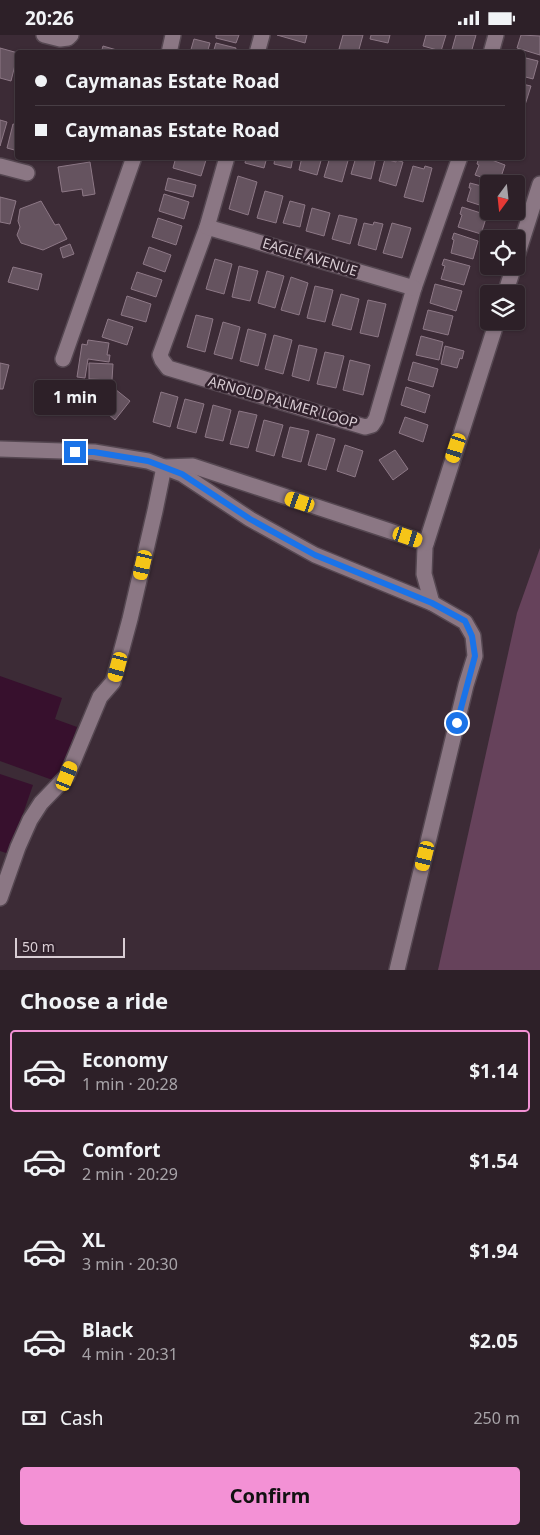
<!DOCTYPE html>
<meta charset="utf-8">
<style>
body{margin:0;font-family:"Noto Sans",sans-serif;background:#392d34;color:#f1f3f6;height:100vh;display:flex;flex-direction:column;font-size:19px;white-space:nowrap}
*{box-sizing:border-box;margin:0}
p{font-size:16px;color:#a7a3a8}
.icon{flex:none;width:28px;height:28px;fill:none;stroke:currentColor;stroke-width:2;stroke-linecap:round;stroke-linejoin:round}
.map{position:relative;height:935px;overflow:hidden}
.details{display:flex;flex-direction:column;background:#2d2028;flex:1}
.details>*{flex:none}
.guide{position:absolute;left:15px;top:15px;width:510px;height:110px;border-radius:5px;box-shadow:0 1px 4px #0004,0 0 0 1px #483e45;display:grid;align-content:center;height:110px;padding:0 20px;background:#2d2028}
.needle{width:32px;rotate:195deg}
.tools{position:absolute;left:480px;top:140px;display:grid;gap:10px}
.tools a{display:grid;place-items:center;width:45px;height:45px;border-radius:5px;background:#2d2028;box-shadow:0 1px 4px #0004,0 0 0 1px #483e45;font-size:25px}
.scale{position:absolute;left:15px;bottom:12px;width:110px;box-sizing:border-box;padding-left:5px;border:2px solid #d9cdd4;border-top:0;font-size:14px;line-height:18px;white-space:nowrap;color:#d9cdd4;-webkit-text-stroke:4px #31212c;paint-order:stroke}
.end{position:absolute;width:22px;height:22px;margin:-11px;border:6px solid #1a73e8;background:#fff;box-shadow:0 0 0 2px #fff}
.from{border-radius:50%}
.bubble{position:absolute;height:35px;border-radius:5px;background:#2d2028;box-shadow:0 1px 4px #0004,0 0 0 1px #483e45;font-size:16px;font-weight:700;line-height:35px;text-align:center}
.car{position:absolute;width:15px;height:30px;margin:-15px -8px;border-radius:6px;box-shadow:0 0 4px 1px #0007;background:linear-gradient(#f5c518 24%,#345 0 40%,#f5c518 0 76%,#345 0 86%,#f5c518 0)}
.guide b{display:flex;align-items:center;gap:18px;height:48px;font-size:19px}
.guide b+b{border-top:1px solid #483e45}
.guide i{width:12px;height:12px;background:#f1f3f6}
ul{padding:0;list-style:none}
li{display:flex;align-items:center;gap:15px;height:82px;margin:0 10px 8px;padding:0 10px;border:2px solid transparent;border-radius:5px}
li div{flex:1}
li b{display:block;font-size:19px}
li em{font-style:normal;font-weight:700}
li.selected{border-color:#f391d5}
li>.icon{width:45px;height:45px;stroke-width:1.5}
h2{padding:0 20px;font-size:22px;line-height:60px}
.pay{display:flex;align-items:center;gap:12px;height:55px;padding:0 20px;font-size:19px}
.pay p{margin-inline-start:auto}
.button{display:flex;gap:10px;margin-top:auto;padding:10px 20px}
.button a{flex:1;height:58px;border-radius:5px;background:#f391d5;color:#111;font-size:20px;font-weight:700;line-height:58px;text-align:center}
.status{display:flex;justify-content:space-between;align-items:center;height:35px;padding:0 25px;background:#2d2028;direction:ltr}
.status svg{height:14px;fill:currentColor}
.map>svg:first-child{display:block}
</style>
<div class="status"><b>20:26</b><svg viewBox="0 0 49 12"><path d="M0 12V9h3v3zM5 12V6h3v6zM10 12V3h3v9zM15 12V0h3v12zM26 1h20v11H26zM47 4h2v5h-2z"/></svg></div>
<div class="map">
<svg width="540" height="935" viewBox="0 0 540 935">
<rect width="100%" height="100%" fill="#3c2b36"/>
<path fill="#66425b" d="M540 513V935H438L517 578Z"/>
<g fill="#37102d">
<path d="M0 641 62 663 55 684 77 692 58 747 0 726Z"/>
<path d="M0 739 33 750 9 819 0 816Z"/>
</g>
<g fill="#65535f" stroke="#8d7886">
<path d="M216 0H239L236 8 216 3Z"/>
<path d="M277 0H307L305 8Z"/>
<path d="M343 0H363L358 18H353L339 14Z"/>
<path d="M371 0H390L388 8 370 4Z"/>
<path d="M426 0H446L441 16 423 11Z"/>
<path d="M456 0H476L471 18H451Z"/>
<path d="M521 0 540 1V20L517 13Z"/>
<path d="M194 4 210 8 207 18H190Z"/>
<path d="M216 8 236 13 235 18H213Z"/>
<path d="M103 11 127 18H101Z"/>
<path d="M0 13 18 18 11 46 0 43Z"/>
<path d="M522 22 538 26 533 44 522 41Z"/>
<path d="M522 49 531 51 525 70H522Z"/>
<path d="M0 85 7 87 0 111Z"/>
<path d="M13 89 18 90V116L7 113Z"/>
<path d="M176 122H199L206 125 201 141 173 133Z"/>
<path d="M246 122H267L264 133 245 128Z"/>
<path d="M275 122H293L291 133 274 129Z"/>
<path d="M302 122H322L317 140 299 135Z"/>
<path d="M330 122H349L342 147 324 142Z"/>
<path d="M356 122H376L371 144 351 139Z"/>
<path d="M479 122H484L505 130 499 148 475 140 479 130 477 129Z"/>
<path d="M385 124 396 127V125L403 127 396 151 379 146Z"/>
<path d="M90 127 95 159 83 161 82 154 62 157 58 132Z"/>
<path d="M413 131 424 134 425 131 432 133 423 167 404 162Z"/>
<path d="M238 141 257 147 248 180 229 174Z"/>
<path d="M168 143 196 150 193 162 165 155Z"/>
<path d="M470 148 489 153V173L467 166 471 153H469Z"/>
<path d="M265 156 283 161 276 188 257 183Z"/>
<path d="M164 159 189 167 184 184 159 176Z"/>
<path d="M0 162 16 166 10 189 0 187Z"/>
<path d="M41 166 55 190 59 189 67 204 43 215 21 208 17 200 20 192 18 186 20 174Z"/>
<path d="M290 166 305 170 300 192 283 188Z"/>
<path d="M462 172 487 180 481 199 458 192 462 180 460 179Z"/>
<path d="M312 173 330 178 324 201 306 196Z"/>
<path d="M339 180 357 184 350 209 332 204Z"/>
<path d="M158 183 182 191 176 210 152 202Z"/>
<path d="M374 187 383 189 376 215 358 210 364 188 373 190Z"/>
<path d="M392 188 411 193 402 223 383 218Z"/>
<path d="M454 198 478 206 473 224 451 218 454 205 452 204Z"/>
<path d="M70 209 74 219 63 223 60 213Z"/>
<path d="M149 212 171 220 165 237 143 229Z"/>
<path d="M215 224 232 229 224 259 206 254Z"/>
<path d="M444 224 470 231 464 250 441 244 445 231 442 230Z"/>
<path d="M239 231 258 236 250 266 232 262Z"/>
<path d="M13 232 42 239 38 255 8 247Z"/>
<path d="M267 236 284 241 275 273 258 268Z"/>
<path d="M137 237 162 245 156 262 131 254Z"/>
<path d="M291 242 308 248 299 280 281 275Z"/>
<path d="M435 249 462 256 456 276 430 268Z"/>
<path d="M315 251 333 255 325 287 307 283Z"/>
<path d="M341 259 359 264 351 295 332 290Z"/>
<path d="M127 261 151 269 146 287 121 280Z"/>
<path d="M368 265 386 269 378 302 360 298Z"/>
<path d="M428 275 453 281 448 300 423 294Z"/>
<path d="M196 280 213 284 205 317 187 312Z"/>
<path d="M108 284 133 292 127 310 102 302Z"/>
<path d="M223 287 240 292 232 324 214 319Z"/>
<path d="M248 294 266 299 258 331 240 326Z"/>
<path d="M274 300 292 305 283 339 265 334Z"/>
<path d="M421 301 443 307 439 325 416 320Z"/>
<path d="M88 305 109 308 107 320H110L109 327 88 324 85 343 77 342 82 309 87 310Z"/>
<path d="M299 310 317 314 309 346 292 341Z"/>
<path d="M445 311 464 316 462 324 460 323 457 333 441 329Z"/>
<path d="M325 317 344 321 336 353 317 349Z"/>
<path d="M350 325 370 330 363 360 343 355Z"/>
<path d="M413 327 438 334 433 352 408 345Z"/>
<path d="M0 328 9 330 3 354H0Z"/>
<path d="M89 328 113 329 112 345 89 344Z"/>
<path d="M406 352 430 360 425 378 401 370Z"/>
<path d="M115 354 130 366 115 385 100 372Z"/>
<path d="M161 357 178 362 170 392 153 387Z"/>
<path d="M185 364 204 369 196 398 177 393Z"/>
<path d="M213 370 231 375 223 406 205 402Z"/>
<path d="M239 376 257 380 248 413 230 409Z"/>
<path d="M405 382 428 390 423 407 399 398Z"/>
<path d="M264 385 283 390 274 421 256 416Z"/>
<path d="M290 392 309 396 301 427 282 422Z"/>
<path d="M317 399 335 404 326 435 308 430Z"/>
<path d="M345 410 363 416 355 442 337 436Z"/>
<path d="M395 415 408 434 393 445 379 425Z"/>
</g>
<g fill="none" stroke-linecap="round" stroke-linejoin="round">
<defs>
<g id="minor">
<path d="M44 0 60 4 68 3 71 0"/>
<path d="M169 18 173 0"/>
<path d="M257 18 262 0"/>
<path d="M491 18 496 0"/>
<path d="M227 122 207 192 160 320 162 325 168 333 365 392 372 390 376 384 414 253 460 122"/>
<path d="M0 131 27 138"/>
<path d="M207 192 414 253"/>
<path d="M516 224 540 149"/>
<path d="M505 259 514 231"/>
<path d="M63 324 134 122"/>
<path d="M0 414 94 417 148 426 182 439 250 484 315 520 432 568 465 587 473 601 475 621 466 650 397 935"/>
<path d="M432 568 424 539 425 512 497 286"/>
<path d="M0 863 18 812 30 785 41 768 67 741 100 662 113 647 130 584 155 476 164 432 193 431 426 508"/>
</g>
</defs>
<use href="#minor" stroke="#554751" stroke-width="18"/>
<use href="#minor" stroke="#8b7784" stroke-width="15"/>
</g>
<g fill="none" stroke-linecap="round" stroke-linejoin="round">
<path stroke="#1a73e8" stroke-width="6" d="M75 417H94L148 426 182 439 250 484 315 520 432 568 465 586 472 601 475 621 457 688"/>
</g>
<g text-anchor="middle" stroke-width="5" stroke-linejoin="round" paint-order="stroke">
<g font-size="14" fill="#d9cdd4" stroke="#31212c">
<text transform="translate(310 222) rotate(17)" y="5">EAGLE AVENUE</text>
<text transform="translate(283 367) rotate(16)" y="5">ARNOLD PALMER LOOP</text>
</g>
</g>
</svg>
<div class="tools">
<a><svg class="needle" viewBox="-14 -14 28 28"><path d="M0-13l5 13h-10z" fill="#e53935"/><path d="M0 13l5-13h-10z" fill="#a7a3a8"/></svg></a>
<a><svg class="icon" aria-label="locate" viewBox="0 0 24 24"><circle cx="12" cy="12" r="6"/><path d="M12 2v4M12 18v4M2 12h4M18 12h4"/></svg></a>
<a><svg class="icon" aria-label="layers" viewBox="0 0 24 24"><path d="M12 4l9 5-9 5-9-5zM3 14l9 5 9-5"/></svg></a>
</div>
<div class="scale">50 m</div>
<i class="end from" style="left:457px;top:688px"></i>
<i class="end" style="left:75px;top:417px"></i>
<div class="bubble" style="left:34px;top:345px;width:82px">1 min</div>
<i class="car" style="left:456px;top:413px;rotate:198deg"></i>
<i class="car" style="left:300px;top:467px;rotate:289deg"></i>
<i class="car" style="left:408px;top:502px;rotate:108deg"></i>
<i class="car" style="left:143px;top:530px;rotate:193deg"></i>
<i class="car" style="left:118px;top:632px;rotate:195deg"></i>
<i class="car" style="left:67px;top:741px;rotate:22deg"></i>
<i class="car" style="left:425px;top:821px;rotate:194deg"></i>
<div class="guide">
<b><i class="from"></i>Caymanas Estate Road</b>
<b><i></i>Caymanas Estate Road</b>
</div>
</div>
<section class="details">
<h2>Choose a ride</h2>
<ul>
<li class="selected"><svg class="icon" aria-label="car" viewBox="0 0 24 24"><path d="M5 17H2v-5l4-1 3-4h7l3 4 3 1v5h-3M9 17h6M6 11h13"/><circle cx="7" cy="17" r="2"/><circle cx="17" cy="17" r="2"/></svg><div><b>Economy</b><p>1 min · 20:28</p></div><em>$1.14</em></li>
<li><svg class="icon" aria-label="car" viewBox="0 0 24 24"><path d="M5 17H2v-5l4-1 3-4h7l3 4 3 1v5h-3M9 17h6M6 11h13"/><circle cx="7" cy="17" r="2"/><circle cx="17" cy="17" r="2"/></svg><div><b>Comfort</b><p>2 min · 20:29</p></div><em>$1.54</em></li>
<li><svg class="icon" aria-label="car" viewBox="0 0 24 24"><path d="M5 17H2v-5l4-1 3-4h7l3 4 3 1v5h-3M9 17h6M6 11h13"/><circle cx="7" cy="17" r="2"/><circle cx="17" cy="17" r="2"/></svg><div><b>XL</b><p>3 min · 20:30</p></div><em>$1.94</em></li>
<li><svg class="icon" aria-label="car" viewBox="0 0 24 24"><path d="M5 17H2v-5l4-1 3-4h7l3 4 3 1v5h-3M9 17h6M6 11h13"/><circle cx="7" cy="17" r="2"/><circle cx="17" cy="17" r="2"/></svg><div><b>Black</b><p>4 min · 20:31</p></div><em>$2.05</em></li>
</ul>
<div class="pay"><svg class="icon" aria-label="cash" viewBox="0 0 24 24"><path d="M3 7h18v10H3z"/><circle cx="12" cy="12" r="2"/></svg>Cash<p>250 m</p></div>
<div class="button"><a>Confirm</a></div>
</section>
